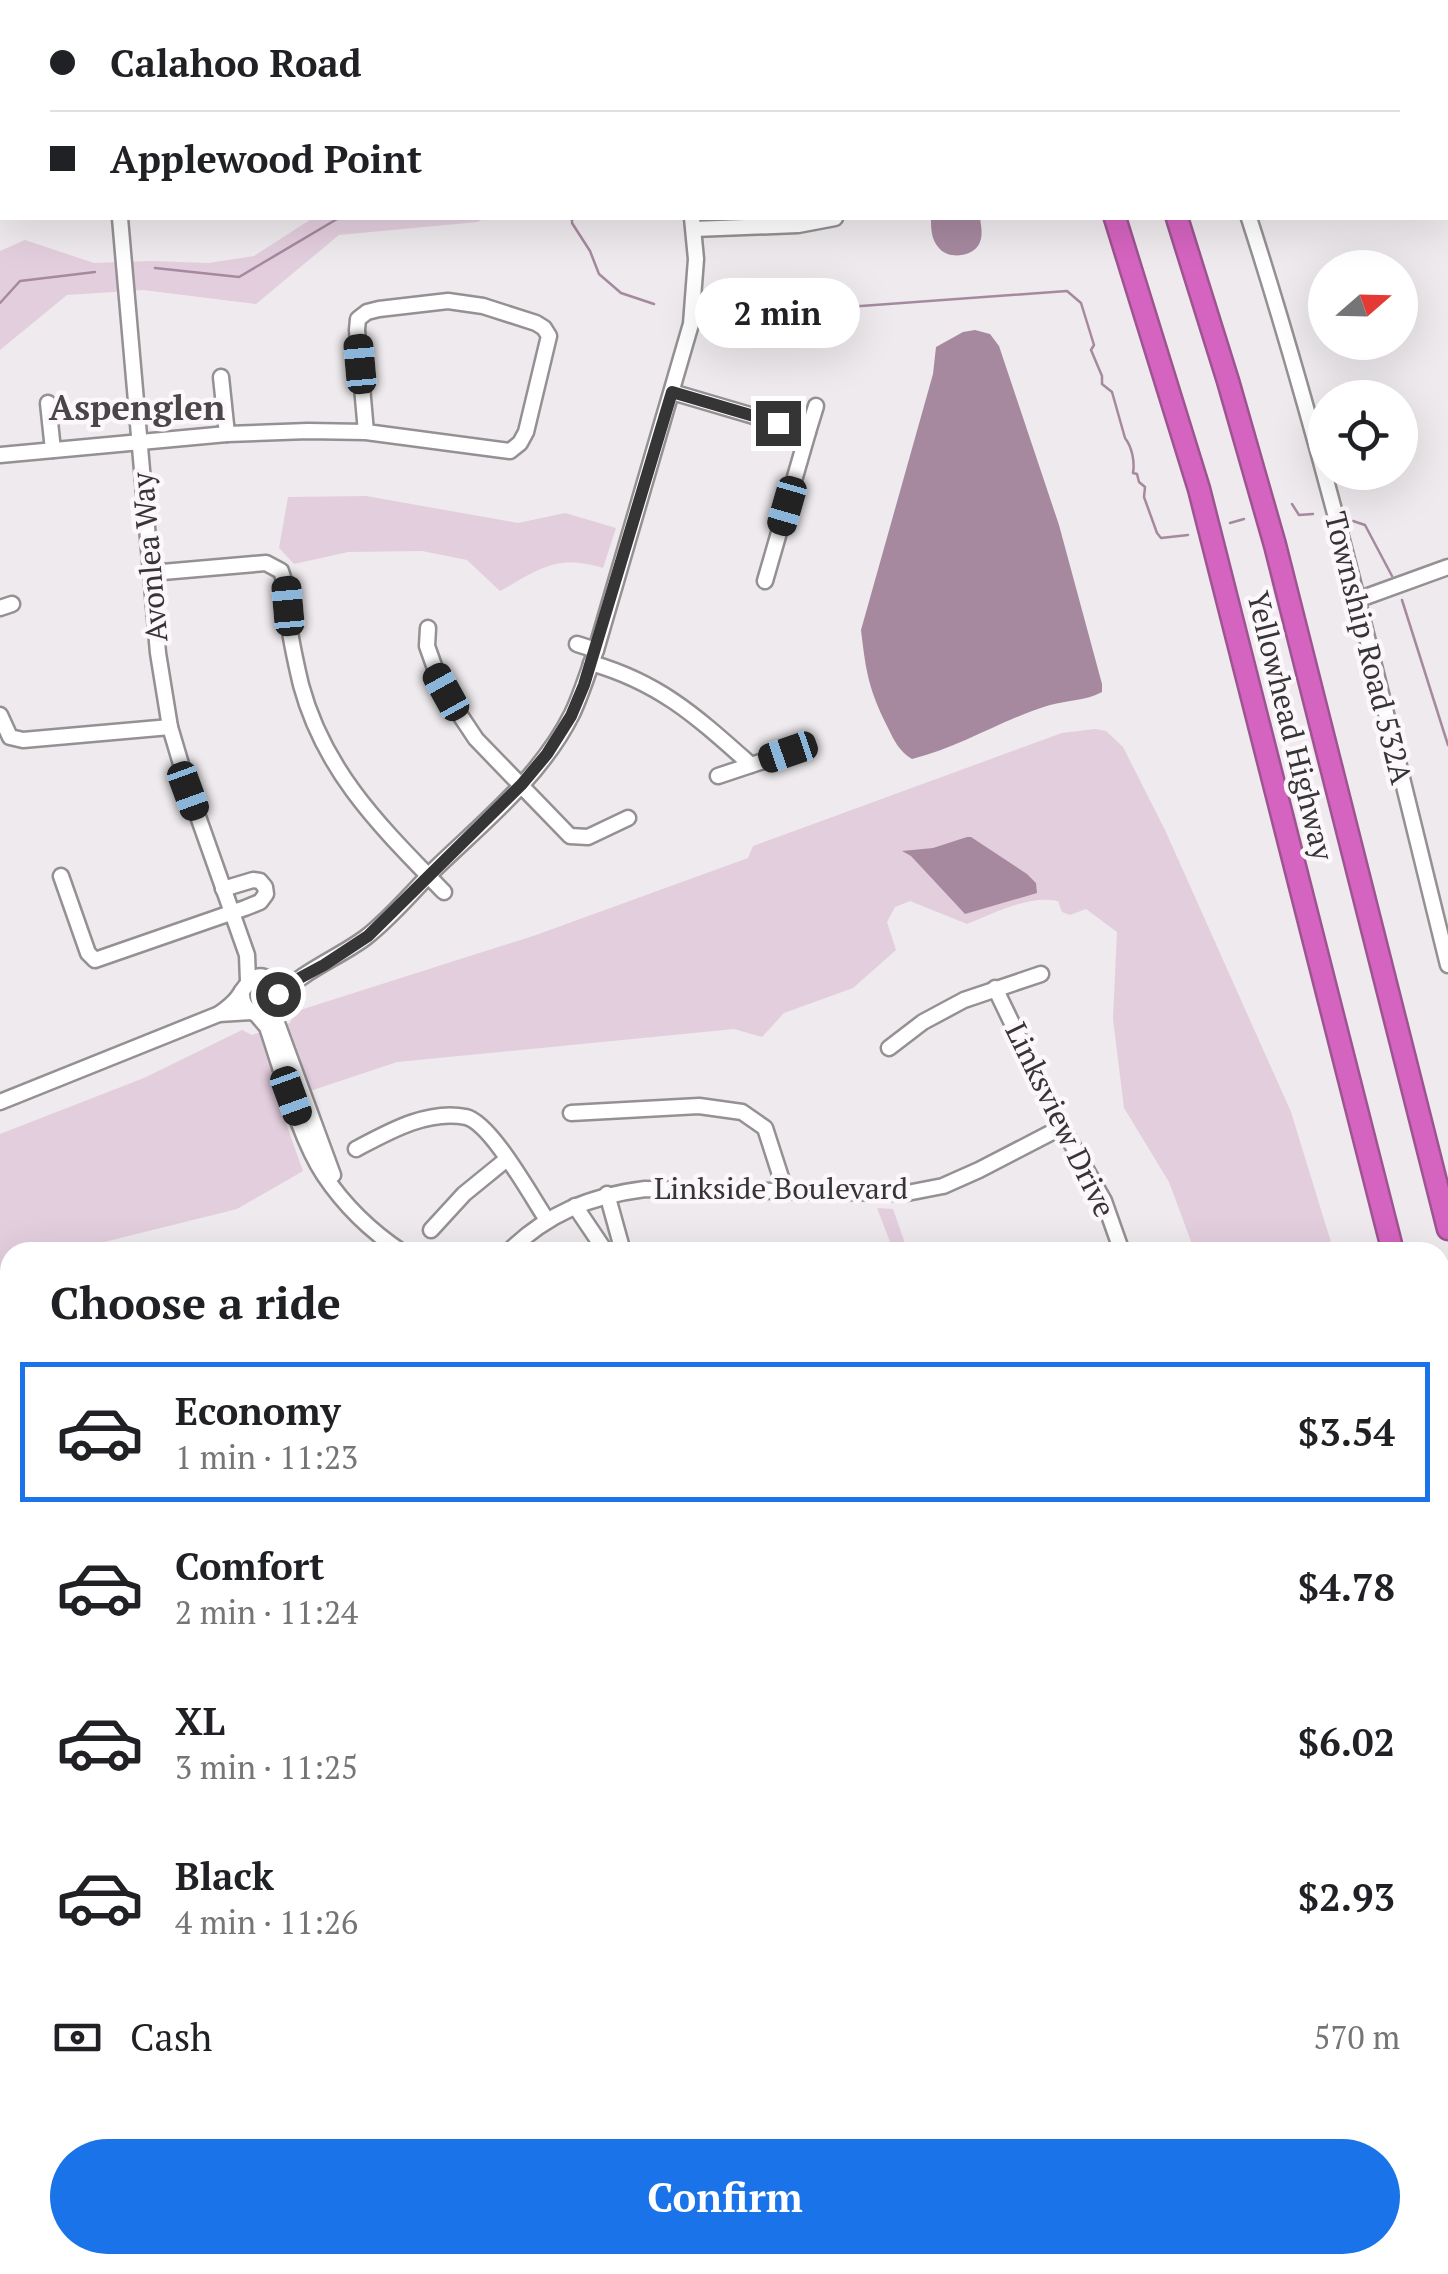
<!DOCTYPE html>
<meta charset="utf-8">
<style>
body{margin:0;font-family:"PT Serif",serif;background:#f2f2f2;color:#202124;height:100vh;display:flex;flex-direction:column;font-size:38px;white-space:nowrap}
*{box-sizing:border-box;margin:0}
p{font-size:32px;color:#757577}
.icon{flex:none;width:55px;height:55px;fill:none;stroke:currentColor;stroke-width:2;stroke-linecap:round;stroke-linejoin:round}
.map{position:relative;flex:1;overflow:hidden}
.sheet{position:absolute;left:0px;top:1242px;width:1450px;height:1032px;display:flex;flex-direction:column;background:#fff;border-radius:30px 30px 0 0;box-shadow:0 10px 40px #0002}
.sheet>*{flex:none}
.top-card{position:absolute;left:0px;top:0px;width:1450px;height:220px;box-shadow:0 10px 40px #0002;display:grid;align-content:center;height:220px;padding:0 50px;background:#fff}
.needle{width:65px;rotate:70deg}
.fabs{position:absolute;left:1308px;top:250px;display:grid;gap:20px}
.fabs a{display:grid;place-items:center;width:110px;height:110px;border-radius:50%;background:#fff;box-shadow:0 10px 40px #0002;font-size:50px}
.end{position:absolute;width:45px;height:45px;margin:-22px;border:12px solid #363536;background:#fff;box-shadow:0 0 0 5px #fff}
.from{border-radius:50%}
.bubble{position:absolute;height:70px;border-radius:35px;background:#fff;box-shadow:0 10px 40px #0002;font-size:32px;font-weight:700;line-height:70px;text-align:center}
.car{position:absolute;width:30px;height:60px;margin:-30px -15px;border-radius:12px;box-shadow:0 0 8px 2px #0007;background:linear-gradient(#222 24%,#8ab4d8 0 40%,#222 0 76%,#8ab4d8 0 86%,#222 0)}
.top-card b{display:flex;align-items:center;gap:35px;height:95px;font-size:38px}
.top-card b+b{border-top:2px solid #e0e0e0}
.top-card i{width:25px;height:25px;background:#202124}
ul{padding:0;list-style:none}
li{display:flex;align-items:center;gap:30px;height:140px;margin:0 20px 15px;padding:0 30px;border:5px solid transparent;border-radius:0px}
li div{flex:1}
li b{display:block;font-size:38px}
li em{font-style:normal;font-weight:700}
li.on{border-color:#1a73e8}
li>.icon{width:90px;height:90px;stroke-width:1.5}
h2{padding:0 50px;font-size:45px;line-height:120px}
.pay{display:flex;align-items:center;gap:25px;height:110px;padding:0 50px;font-size:38px}
.pay p{margin-inline-start:auto}
.primary-button{display:flex;gap:20px;margin-top:auto;padding:20px 50px}
.primary-button a{flex:1;height:115px;border-radius:60px;background:#1a73e8;color:#fff;font-size:40px;font-weight:700;line-height:115px;text-align:center}
.map>svg:first-child{display:block}
</style>
<div class="map">
<svg width="1448" height="2274" viewBox="0 0 1448 2274">
<rect width="100%" height="100%" fill="#eeeaed"/>
<g fill="#e3cedd">
<path d="M313 218H486L477 222 339 235 256 304 143 290 67 295 0 350V251L25 240 94 263 151 261 209 263 254 256Z"/>
<path d="M366 496 518 523 565 513 616 528 603 568C556 554 540 569 500 591L467 560 422 551 348 552 294 564 279 548 288 497Z"/>
<path d="M1095 729 1106 731 1123 747 1165 830 1291 1112 1334 1252H1195L1169 1182 1124 1108 1113 1019 1117 932 1086 909 1070 915 1062 912 1058 901C1029 895 994 913 967 924L910 901 895 907 887 922 896 950 853 988 784 1013 762 1037 734 1029 397 1062 313 1090 280 1107 303 1171 237 1209 64 1252H10V1267L0 1271V1134L144 1078 242 1030 252 1035 290 1023 294 1012 536 935 748 858 753 846 1062 733Z"/>
<path d="M877 1208 893 1209 908 1252H894Z"/>
<path d="M0 1609 10 1610V1918L0 1909Z"/>
<path d="M1440 1647 1448 1678V2146L1440 2143Z"/>
<path d="M10 2091V2166C0 2136 0 2119 10 2091Z"/>
<path d="M45 2265H490L493 2274H43L47 2272Z"/>
<path d="M649 2265H804L812 2274H653Z"/>
</g>
<g fill="#a6899f">
<path d="M931 218H980C981 225 983 235 980 242 975 257 948 260 939 248 931 240 931 228 931 218Z"/>
<path d="M975 330 990 334 999 346 1059 525 1102 684V692C1085 701 1068 700 1050 705 1003 719 961 747 912 759 899 751 895 742 888 728 869 690 866 673 861 630L933 374 936 347 963 332Z"/>
<path d="M967 837H971L1027 874 1036 883 1037 893 965 914 911 856 902 851 933 848Z"/>
<path d="M726 2265H793L801 2274H740L726 2268Z"/>
</g>
<g fill="none" stroke-linecap="round" stroke-linejoin="round">
<g stroke="#a6899f" stroke-width="2.5">
<path d="M572 218V223L590 251 599 274 621 293 654 304"/>
<path d="M155 268 239 277 337 219 344 218"/>
<path d="M0 303 20 281 95 272"/>
<path d="M726 316 1067 291 1081 303 1094 345 1091 350 1102 376V384L1112 392 1125 438C1132 447 1135 462 1133 473L1137 474 1139 482 1145 487 1144 497 1157 533 1161 538 1188 535"/>
<path d="M1292 504 1299 515 1313 514"/>
<path d="M1353 521 1365 525 1392 576"/>
<path d="M1230 523 1244 519"/>
<path d="M1402 600 1448 745"/>
<path d="M1440 1945 1448 1940"/>
<path d="M289 2274 311 2265"/>
</g>
<defs>
<g id="minor">
<path d="M80 0 81 2"/>
<path d="M619 0 620 2"/>
<path d="M1174 0 1175 2"/>
<path d="M698 2 705 0"/>
<path d="M0 156H2"/>
<path d="M120 218 158 653 170 727 189 791 247 955 248 981"/>
<path d="M1249 218C1328 463 1386 715 1448 965"/>
<path d="M694 229 798 225 835 218"/>
<path d="M221 377 227 434"/>
<path d="M672 392 808 432 765 581"/>
<path d="M48 403 53 450"/>
<path d="M808 432 816 406"/>
<path d="M0 455 227 434 308 431 366 432 510 451 520 443 526 432 549 336 544 328 536 323 483 306 448 301 379 309 367 312 358 319 357 330 366 432"/>
<path d="M151 573 266 563 281 571C289 591 287 612 290 632 293 650 297 668 301 685 325 774 383 829 444 892"/>
<path d="M1357 600 1448 567"/>
<path d="M0 608 12 604"/>
<path d="M428 628 427 646 437 674 456 709 476 739 570 836 588 837 628 818"/>
<path d="M577 644 596 650"/>
<path d="M591 663C661 683 698 718 751 765L788 753"/>
<path d="M0 715 10 737 23 740 170 727"/>
<path d="M718 776 751 765"/>
<path d="M61 876 88 953 95 960 245 908 260 902 266 894 265 887 260 881 253 880 223 889"/>
<path d="M995 988 1062 1127 1104 1201 1122 1252"/>
<path d="M242 991C241 1002 245 1010 256 1014"/>
<path d="M278 998C300 972 338 958 365 938 391 918 413 891 436 868 485 821 541 776 572 714 582 693 588 672 596 650L691 324 696 259 692 218"/>
<path d="M276 1006 277 1023 333 1175"/>
<path d="M219 1014C226 1009 233 1004 238 997 246 986 254 969 270 980 279 986 279 994 277 1003"/>
<path d="M256 1014 267 1027C282 1071 299 1137 324 1175 344 1205 372 1232 402 1252"/>
<path d="M889 1048 923 1022 964 1000 1041 974"/>
<path d="M0 1102 219 1014 251 1012"/>
<path d="M571 1113 699 1106 742 1112 765 1128 785 1190"/>
<path d="M356 1149C388 1132 428 1109 466 1117 491 1123 531 1196 547 1220"/>
<path d="M607 1194 622 1248 621 1252"/>
<path d="M575 1206 606 1252"/>
<path d="M431 1230 464 1194 507 1159"/>
<path d="M508 1252C548 1213 590 1196 645 1189L907 1193 943 1186 979 1170 1062 1127"/>
<path d="M0 1345 10 1341"/>
<path d="M0 1483 5 1519 10 1528"/>
<path d="M0 1776 9 1769"/>
<path d="M0 2009 10 2014"/>
<path d="M570 2265 575 2274"/>
<path d="M902 2265 911 2274"/>
<path d="M1069 2265 1077 2274"/>
<path d="M1406 2265 1407 2274"/>
<path d="M919 2274 934 2271 944 2265"/>
<path d="M1213 2274 1223 2265"/>
</g>
<g id="highway">
<path d="M1037 0 1038 2"/>
<path d="M1100 0 1101 2"/>
<path d="M1115 218 1199 489 1393 1252"/>
<path d="M1177 218 1228 381 1275 545 1448 1229"/>
<path d="M1440 1439 1448 1471"/>
</g>
</defs>
<use href="#minor" stroke="#949093" stroke-width="19"/>
<use href="#highway" stroke="#9d5490" stroke-width="25"/>
<use href="#minor" stroke="#fff" stroke-width="14"/>
<use href="#highway" stroke="#d564c0" stroke-width="20"/>
</g>
<g fill="none" stroke-linecap="round" stroke-linejoin="round">
<path stroke="#363536" stroke-width="12" d="M278 994V998L296 980 324 965 368 936 522 784 547 754 571 716 584 685 672 392 778 423"/>
</g>
<g text-anchor="middle" stroke-width="9" stroke-linejoin="round" paint-order="stroke">
<g font-size="30" fill="#363536" stroke="#fbf7fa">
<text transform="translate(150 557) rotate(-95)" y="10">Avonlea Way</text>
<text transform="translate(1368 648) rotate(76)" y="10">Township Road 532A</text>
<text transform="translate(1290 726) rotate(76)" y="10">Yellowhead Highway</text>
<text transform="translate(1060 1120) rotate(64)" y="10">Linksview Drive</text>
<text x="781" y="1199">Linkside Boulevard</text>
</g>
<g font-size="35" font-weight="bold" fill="#494648" stroke="#fbf7fa">
<text x="137" y="420">Aspenglen</text>
</g>
</g>
</svg>
<div class="fabs">
<a><svg class="needle" viewBox="-14 -14 28 28"><path d="M0-13l5 13h-10z" fill="#e53935"/><path d="M0 13l5-13h-10z" fill="#757577"/></svg></a>
<a><svg class="icon" aria-label="locate" viewBox="0 0 24 24"><circle cx="12" cy="12" r="6"/><path d="M12 2v4M12 18v4M2 12h4M18 12h4"/></svg></a>
</div>
<i class="end from" style="left:278px;top:994px"></i>
<i class="end" style="left:778px;top:423px"></i>
<div class="bubble" style="left:695px;top:278px;width:165px">2 min</div>
<i class="car" style="left:360px;top:364px;rotate:355deg"></i>
<i class="car" style="left:787px;top:506px;rotate:196deg"></i>
<i class="car" style="left:288px;top:606px;rotate:355deg"></i>
<i class="car" style="left:446px;top:692px;rotate:331deg"></i>
<i class="car" style="left:788px;top:752px;rotate:251deg"></i>
<i class="car" style="left:188px;top:791px;rotate:160deg"></i>
<i class="car" style="left:291px;top:1096px;rotate:160deg"></i>
<div class="top-card">
<b><i class="from"></i>Calahoo Road</b>
<b><i></i>Applewood Point</b>
</div>
<section class="sheet">
<h2>Choose a ride</h2>
<ul>
<li class="on"><svg class="icon" aria-label="car" viewBox="0 0 24 24"><path d="M5 17H2v-5l4-1 3-4h7l3 4 3 1v5h-3M9 17h6M6 11h13"/><circle cx="7" cy="17" r="2"/><circle cx="17" cy="17" r="2"/></svg><div><b>Economy</b><p>1 min · 11:23</p></div><em>$3.54</em></li>
<li><svg class="icon" aria-label="car" viewBox="0 0 24 24"><path d="M5 17H2v-5l4-1 3-4h7l3 4 3 1v5h-3M9 17h6M6 11h13"/><circle cx="7" cy="17" r="2"/><circle cx="17" cy="17" r="2"/></svg><div><b>Comfort</b><p>2 min · 11:24</p></div><em>$4.78</em></li>
<li><svg class="icon" aria-label="car" viewBox="0 0 24 24"><path d="M5 17H2v-5l4-1 3-4h7l3 4 3 1v5h-3M9 17h6M6 11h13"/><circle cx="7" cy="17" r="2"/><circle cx="17" cy="17" r="2"/></svg><div><b>XL</b><p>3 min · 11:25</p></div><em>$6.02</em></li>
<li><svg class="icon" aria-label="car" viewBox="0 0 24 24"><path d="M5 17H2v-5l4-1 3-4h7l3 4 3 1v5h-3M9 17h6M6 11h13"/><circle cx="7" cy="17" r="2"/><circle cx="17" cy="17" r="2"/></svg><div><b>Black</b><p>4 min · 11:26</p></div><em>$2.93</em></li>
</ul>
<div class="pay"><svg class="icon" aria-label="cash" viewBox="0 0 24 24"><path d="M3 7h18v10H3z"/><circle cx="12" cy="12" r="2"/></svg>Cash<p>570 m</p></div>
<div class="primary-button"><a>Confirm</a></div>
</section>
</div>
